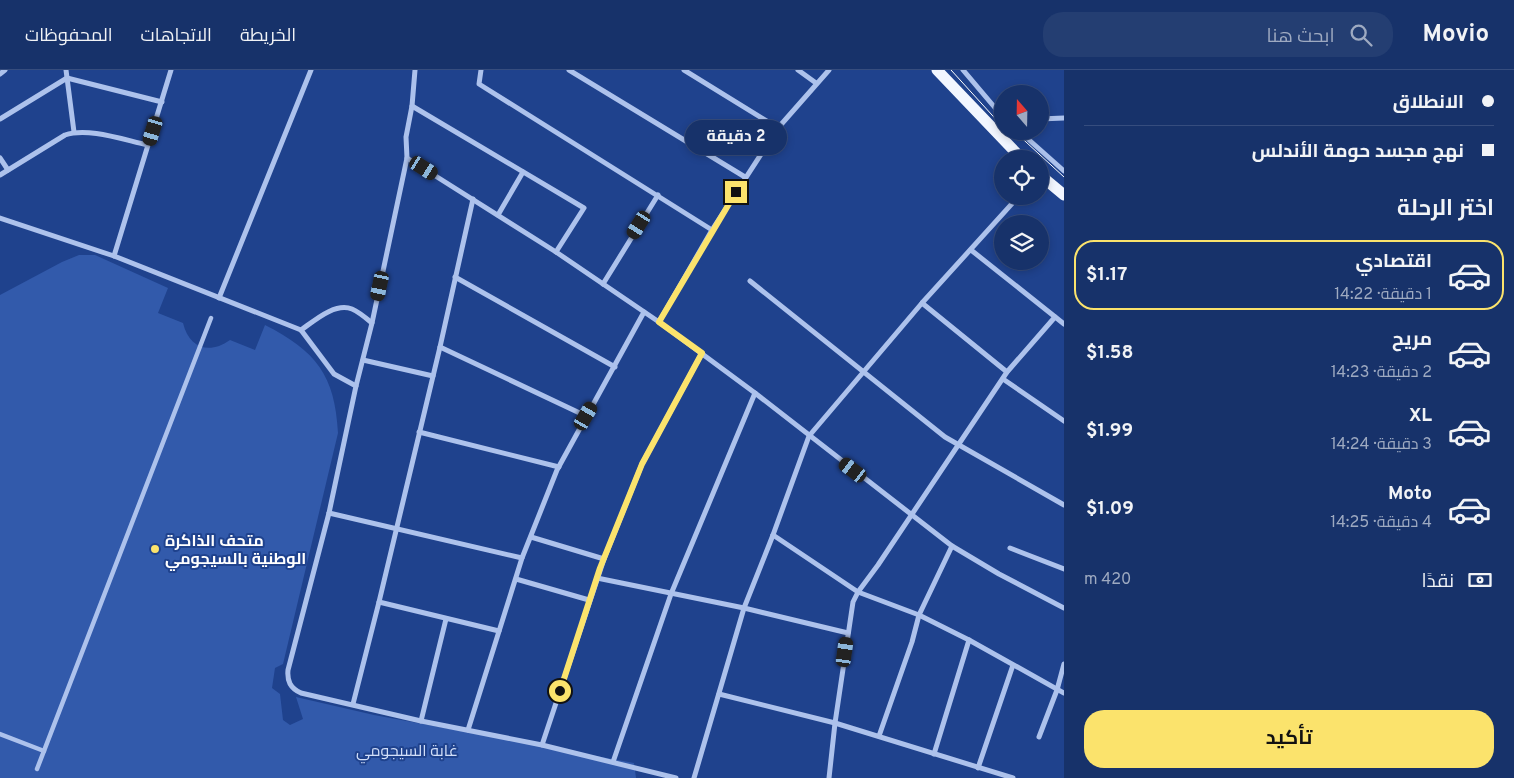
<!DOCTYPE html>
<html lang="ar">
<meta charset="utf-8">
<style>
body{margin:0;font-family:Overpass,Cairo,sans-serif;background:#243e72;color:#f1f3f6;direction:rtl;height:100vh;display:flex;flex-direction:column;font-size:19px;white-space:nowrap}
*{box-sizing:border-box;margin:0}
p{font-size:16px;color:#9eaac1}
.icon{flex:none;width:28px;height:28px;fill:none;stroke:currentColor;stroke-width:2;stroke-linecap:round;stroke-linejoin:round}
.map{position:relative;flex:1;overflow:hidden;direction:ltr}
.details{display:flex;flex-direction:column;background:#17326a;width:450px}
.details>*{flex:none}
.hud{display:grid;align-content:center;height:110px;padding:0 20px;background:#17326a}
.needle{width:32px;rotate:340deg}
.buttons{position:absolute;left:994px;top:15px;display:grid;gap:10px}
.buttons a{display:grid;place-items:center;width:55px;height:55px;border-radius:50%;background:#17326a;box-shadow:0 2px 8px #0003,0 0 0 1px #364d7e;font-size:25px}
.end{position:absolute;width:22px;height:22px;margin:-11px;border:6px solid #fbe36c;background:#111;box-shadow:0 0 0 2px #111}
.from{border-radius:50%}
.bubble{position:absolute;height:35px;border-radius:18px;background:#17326a;box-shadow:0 2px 8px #0003,0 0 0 1px #364d7e;font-size:16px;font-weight:700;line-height:35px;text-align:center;direction:rtl}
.car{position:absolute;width:15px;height:30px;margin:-15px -8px;border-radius:6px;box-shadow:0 0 4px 1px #0007;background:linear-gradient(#222 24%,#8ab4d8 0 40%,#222 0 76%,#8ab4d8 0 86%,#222 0)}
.hud b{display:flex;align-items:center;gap:18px;height:48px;font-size:19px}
.hud b+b{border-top:1px solid #364d7e}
.hud i{width:12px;height:12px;background:#f1f3f6}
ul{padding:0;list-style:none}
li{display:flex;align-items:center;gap:15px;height:70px;margin:0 10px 8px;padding:0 10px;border:2px solid transparent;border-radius:20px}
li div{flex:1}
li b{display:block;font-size:19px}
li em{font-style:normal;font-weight:700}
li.selected{border-color:#fbe36c}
li>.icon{width:45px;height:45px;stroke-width:1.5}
h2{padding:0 20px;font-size:22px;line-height:60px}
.pay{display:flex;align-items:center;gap:12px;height:55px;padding:0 20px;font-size:19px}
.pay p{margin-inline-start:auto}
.action{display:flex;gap:10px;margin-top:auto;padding:10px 20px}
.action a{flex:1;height:58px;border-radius:20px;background:#fbe36c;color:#111;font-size:20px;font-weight:700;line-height:58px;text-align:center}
header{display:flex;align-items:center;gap:30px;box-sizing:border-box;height:70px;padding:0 25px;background:#17326a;border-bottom:1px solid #364d7e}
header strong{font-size:24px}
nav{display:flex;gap:28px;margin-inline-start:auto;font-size:18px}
.search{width:350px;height:45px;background:#243e72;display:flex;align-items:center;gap:12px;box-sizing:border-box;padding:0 18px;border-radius:20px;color:#9eaac1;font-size:19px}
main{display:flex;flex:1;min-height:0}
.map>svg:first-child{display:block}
</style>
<header>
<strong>Movio</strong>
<div class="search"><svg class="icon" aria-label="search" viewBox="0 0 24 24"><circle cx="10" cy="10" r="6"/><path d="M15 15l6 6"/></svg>ابحث هنا</div>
<nav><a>الخريطة</a><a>الاتجاهات</a><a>المحفوظات</a></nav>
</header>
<main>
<section class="details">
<div class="hud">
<b><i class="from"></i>الانطلاق</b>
<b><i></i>نهج مجسد حومة الأندلس</b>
</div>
<h2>اختر الرحلة</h2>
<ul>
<li class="selected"><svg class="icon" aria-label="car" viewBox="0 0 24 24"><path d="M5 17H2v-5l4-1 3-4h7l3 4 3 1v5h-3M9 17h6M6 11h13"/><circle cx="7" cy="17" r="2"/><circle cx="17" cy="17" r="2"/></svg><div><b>اقتصادي</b><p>1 دقيقة · 14:22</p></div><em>$1.17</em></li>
<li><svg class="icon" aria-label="car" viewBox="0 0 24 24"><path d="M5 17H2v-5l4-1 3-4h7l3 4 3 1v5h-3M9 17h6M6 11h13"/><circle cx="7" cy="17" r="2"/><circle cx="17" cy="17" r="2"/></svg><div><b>مريح</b><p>2 دقيقة · 14:23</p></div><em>$1.58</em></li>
<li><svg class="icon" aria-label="car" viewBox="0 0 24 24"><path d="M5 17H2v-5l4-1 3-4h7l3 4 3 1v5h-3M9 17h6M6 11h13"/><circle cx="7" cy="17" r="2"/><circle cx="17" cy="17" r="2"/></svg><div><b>XL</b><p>3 دقيقة · 14:24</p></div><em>$1.99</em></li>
<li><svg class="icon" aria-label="car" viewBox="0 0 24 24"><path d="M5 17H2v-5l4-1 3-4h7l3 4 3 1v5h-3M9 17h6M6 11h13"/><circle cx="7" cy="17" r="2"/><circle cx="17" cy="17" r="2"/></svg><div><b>Moto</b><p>4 دقيقة · 14:25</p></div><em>$1.09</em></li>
</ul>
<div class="pay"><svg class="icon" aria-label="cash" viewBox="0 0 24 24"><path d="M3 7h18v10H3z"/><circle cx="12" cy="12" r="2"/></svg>نقدًا<p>420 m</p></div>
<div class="action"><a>تأكيد</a></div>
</section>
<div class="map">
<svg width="1064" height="708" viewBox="0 0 1064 708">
<rect width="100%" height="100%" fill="#1f428d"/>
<path fill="#325aab" d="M79 185H95L168 218 158 243 183 253C189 278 209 285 230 270L255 280 265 255C316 281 335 305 338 363L283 594 275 598 272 618 280 624 283 650 290 655 303 649 296 627 374 645 634 693 636 708H0V225L62 192Z"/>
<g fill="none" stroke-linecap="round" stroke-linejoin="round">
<g stroke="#adc2ec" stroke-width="4.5">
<path d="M0 664 44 681"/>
<path d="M37 699 211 248"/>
</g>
<g stroke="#adc2ec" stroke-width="5">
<path d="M66 0 74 62"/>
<path d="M415 0 412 36 406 67 407 88 372 253 356 316 329 443 288 600C287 611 290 618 301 623L421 651 542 675 676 708"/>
<path d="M481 0 479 14 712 160"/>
<path d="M569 0 745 107"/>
<path d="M684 0 778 58"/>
<path d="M798 0 816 13"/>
<path d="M963 0 1002 46"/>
<path d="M0 4 5 0"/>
<path d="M412 36 584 138 556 182"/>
<path d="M0 49 67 8 162 32"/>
<path d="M1040 49 1064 48"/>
<path d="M1019 61 1064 101"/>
<path d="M0 88 8 100"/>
<path d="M407 88 556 182 659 252 755 323 952 476 999 504 1064 538"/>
<path d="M0 105 65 65C88 57 124 70 148 75"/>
<path d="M498 145 523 102"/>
<path d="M0 148 114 186 301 260 334 304 356 316"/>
<path d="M971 180 1064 254"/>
<path d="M114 186 171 0"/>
<path d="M455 207 615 297"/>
<path d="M750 211 945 367 1064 435"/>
<path d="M603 214 658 125"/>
<path d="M219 228 311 0"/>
<path d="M922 233 1007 302"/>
<path d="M659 252 712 160 778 58 829 0"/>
<path d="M301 260C314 251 335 232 352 239 359 242 366 248 372 253"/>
<path d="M440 277 586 346"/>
<path d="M363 290 433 306"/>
<path d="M1003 309 1064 351"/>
<path d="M419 362 559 397"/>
<path d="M329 443 522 488"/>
<path d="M773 465 858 522 919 545 969 570 1064 623"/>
<path d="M531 467 604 489"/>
<path d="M1010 478 1064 499"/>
<path d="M597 508 744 538 848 563"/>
<path d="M516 509 589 530"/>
<path d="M379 532 499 561"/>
<path d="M719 624 835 653 1013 708"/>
<path d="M353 634 379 532 440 277 473 129"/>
<path d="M421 651 446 549"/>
<path d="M468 660 522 488 557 400 644 242"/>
<path d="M879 666 912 572 919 545 952 476"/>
<path d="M1039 667 1057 620 1064 594"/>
<path d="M542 675 604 489 642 394 702 283"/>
<path d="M934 684 969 570"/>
<path d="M613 692 671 524 755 323"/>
<path d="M978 698 1013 595"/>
<path d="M694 708 744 538 773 465 809 366 922 233 1019 126"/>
<path d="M829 708 835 653 853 532 858 522 878 495 1007 302 1055 247"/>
</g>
<g stroke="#f2f6ff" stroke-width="11">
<path d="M937 0 1022 89"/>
<path d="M1040 105 1064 125"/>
</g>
<g stroke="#fff" stroke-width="1">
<path d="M951 0 1002 56"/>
<path d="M1014 61 1064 107"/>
</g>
</g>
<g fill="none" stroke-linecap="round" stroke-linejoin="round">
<path stroke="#fbe36c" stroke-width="6" d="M560 621 600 498 642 394 702 283 659 252 736 122"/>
</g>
<circle fill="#fbe36c" stroke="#1f428d" stroke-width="2" cx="155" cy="479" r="5"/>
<g text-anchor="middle" stroke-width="4" stroke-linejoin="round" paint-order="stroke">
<g font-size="16" font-weight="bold" fill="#fff" stroke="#1f428d" text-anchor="start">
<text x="165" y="476">متحف الذاكرة<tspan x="165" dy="18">الوطنية بالسيجومي</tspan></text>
</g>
<g font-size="16" fill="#d2dff9" stroke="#1f428d">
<text x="407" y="686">غابة السيجومي</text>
</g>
</g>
</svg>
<div class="buttons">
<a><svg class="needle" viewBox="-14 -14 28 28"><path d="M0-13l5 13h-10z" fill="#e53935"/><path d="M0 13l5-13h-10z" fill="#9eaac1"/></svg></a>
<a><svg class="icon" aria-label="locate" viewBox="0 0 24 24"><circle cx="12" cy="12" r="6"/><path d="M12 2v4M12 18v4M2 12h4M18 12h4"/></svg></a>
<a><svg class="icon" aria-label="layers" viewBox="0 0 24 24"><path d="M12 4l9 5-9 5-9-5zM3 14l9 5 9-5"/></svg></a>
</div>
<i class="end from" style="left:560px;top:621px"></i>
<i class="end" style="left:736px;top:122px"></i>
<div class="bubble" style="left:685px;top:50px;width:102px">2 دقيقة</div>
<i class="car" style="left:153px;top:61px;rotate:197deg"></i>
<i class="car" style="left:424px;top:98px;rotate:122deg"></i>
<i class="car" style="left:639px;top:155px;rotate:212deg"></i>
<i class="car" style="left:380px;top:216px;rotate:192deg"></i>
<i class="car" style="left:586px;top:346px;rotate:30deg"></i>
<i class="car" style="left:853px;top:400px;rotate:307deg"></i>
<i class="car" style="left:845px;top:582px;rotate:8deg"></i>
</div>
</main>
